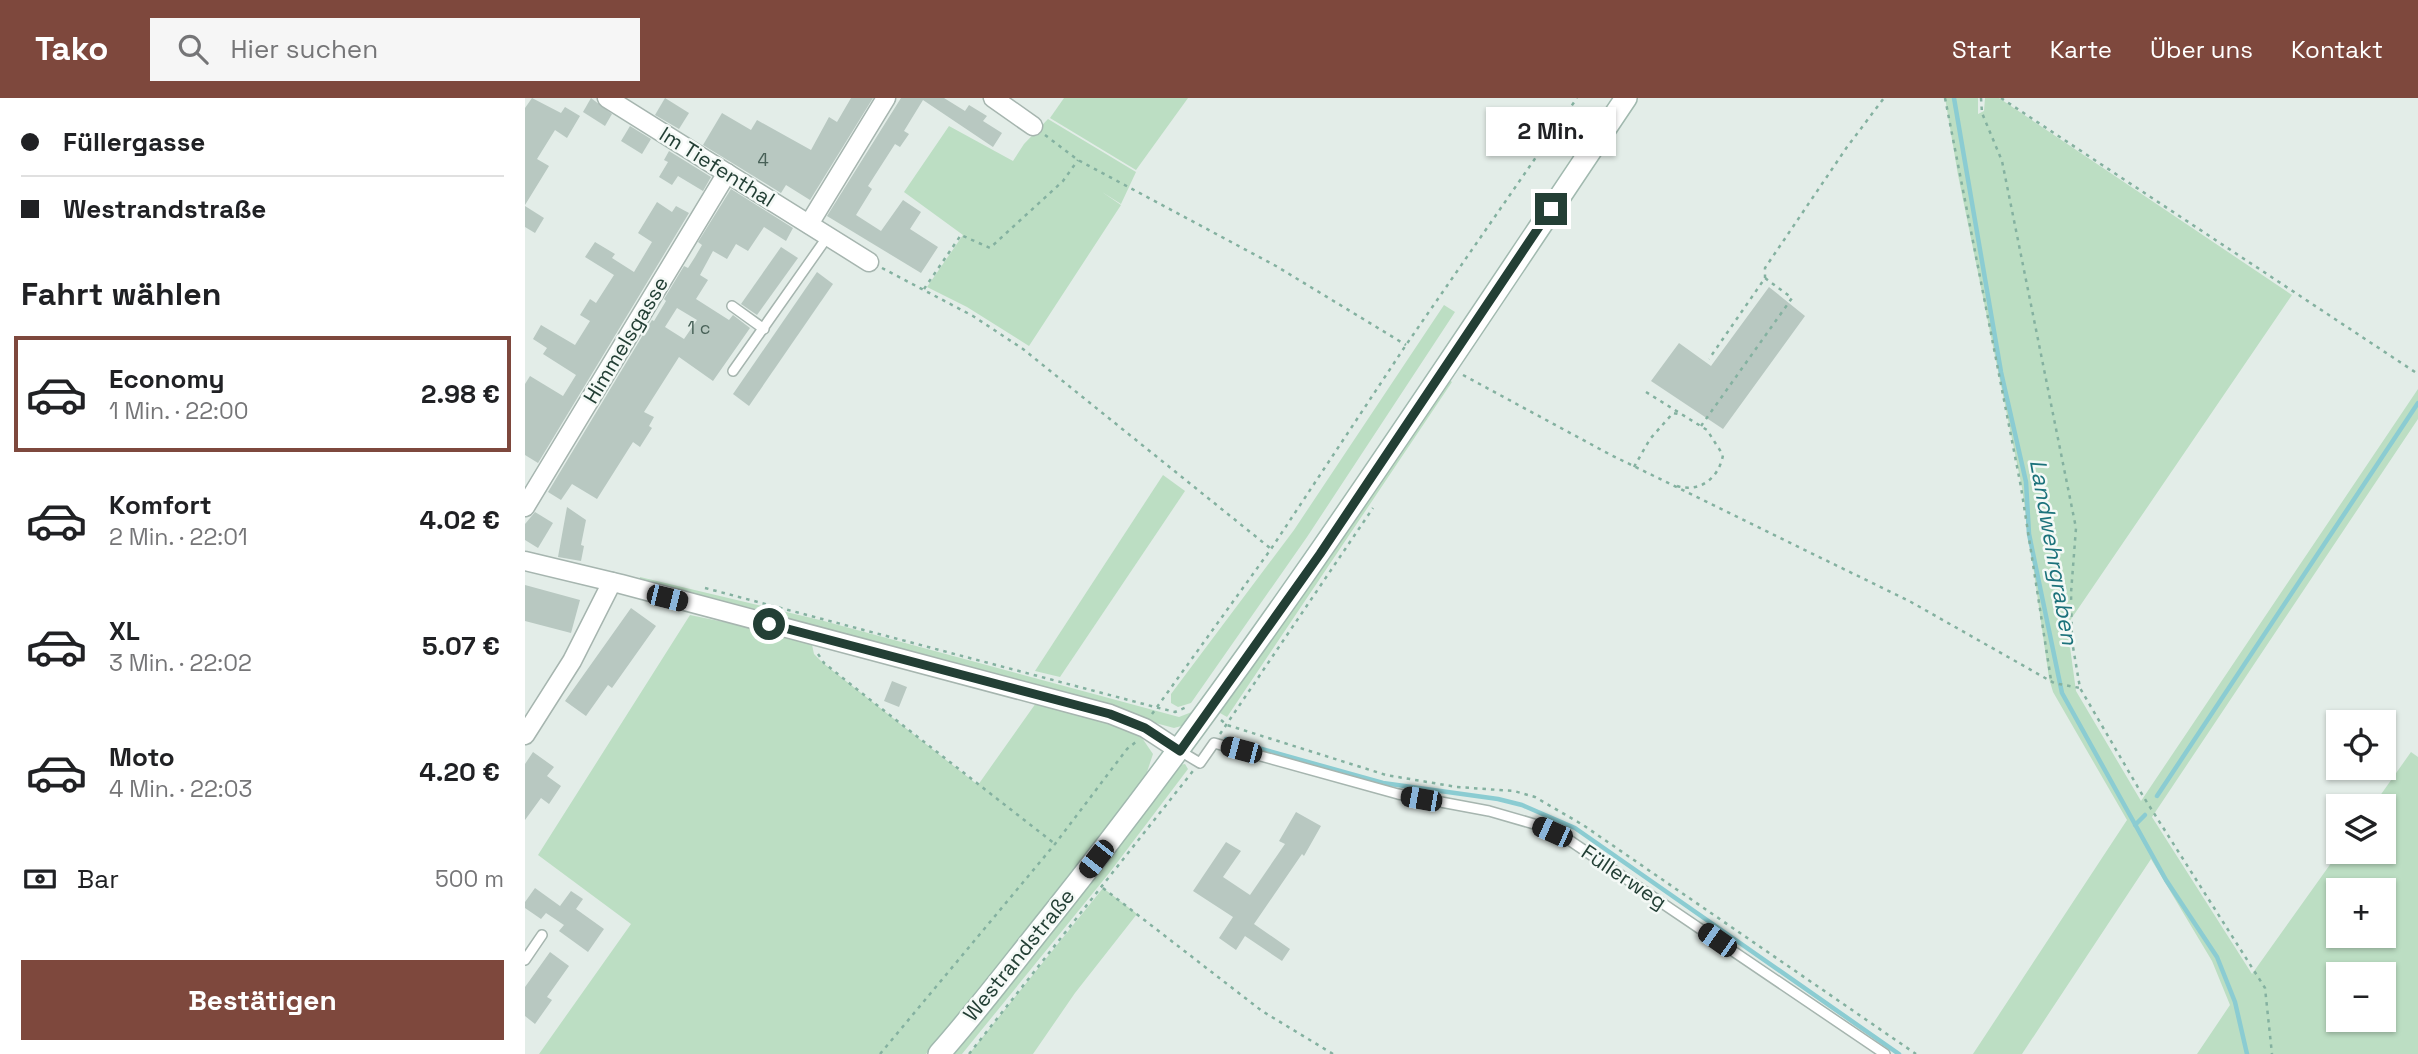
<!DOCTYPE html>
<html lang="de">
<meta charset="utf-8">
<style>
body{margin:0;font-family:"Space Grotesk",sans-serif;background:#f6f6f6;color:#202124;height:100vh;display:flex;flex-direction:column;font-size:26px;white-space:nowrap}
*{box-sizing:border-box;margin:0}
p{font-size:23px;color:#757577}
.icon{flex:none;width:38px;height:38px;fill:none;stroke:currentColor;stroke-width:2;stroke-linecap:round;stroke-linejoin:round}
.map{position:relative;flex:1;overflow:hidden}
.sheet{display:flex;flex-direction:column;background:#fff;width:525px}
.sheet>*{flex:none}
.top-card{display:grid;align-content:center;height:154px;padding:0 21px;background:#fff}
.fabs{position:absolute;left:1801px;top:612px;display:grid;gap:14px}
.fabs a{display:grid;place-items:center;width:70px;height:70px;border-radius:0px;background:#fff;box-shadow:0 2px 5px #0004;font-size:35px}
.end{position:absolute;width:32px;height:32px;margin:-16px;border:9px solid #233f35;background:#fff;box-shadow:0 0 0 4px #fff}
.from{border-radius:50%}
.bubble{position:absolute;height:49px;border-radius:0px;background:#fff;box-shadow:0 2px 5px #0004;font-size:23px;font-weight:800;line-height:49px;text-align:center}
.car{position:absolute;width:21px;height:42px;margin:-21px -10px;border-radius:9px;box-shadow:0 0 5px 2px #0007;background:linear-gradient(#222 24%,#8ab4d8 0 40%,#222 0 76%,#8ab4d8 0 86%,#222 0)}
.top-card b{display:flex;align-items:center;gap:24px;height:66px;font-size:26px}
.top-card b+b{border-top:2px solid #e0e0e0}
.top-card i{width:18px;height:18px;background:#202124}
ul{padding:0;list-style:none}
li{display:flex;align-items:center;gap:21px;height:116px;margin:0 14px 10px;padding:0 7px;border:4px solid transparent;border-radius:0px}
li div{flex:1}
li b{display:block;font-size:26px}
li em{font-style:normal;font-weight:800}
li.on{border-color:#7e483d}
li>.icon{width:63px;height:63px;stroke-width:1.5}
h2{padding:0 21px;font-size:32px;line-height:84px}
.pay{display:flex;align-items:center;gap:18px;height:77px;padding:0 21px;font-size:26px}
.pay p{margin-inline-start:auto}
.action{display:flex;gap:14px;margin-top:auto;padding:14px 21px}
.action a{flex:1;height:80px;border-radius:0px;background:#7e483d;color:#fff;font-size:28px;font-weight:800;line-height:80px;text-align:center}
header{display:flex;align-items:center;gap:42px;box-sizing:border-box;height:98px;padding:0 35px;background:#7e483d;color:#fff}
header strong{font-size:33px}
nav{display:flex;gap:38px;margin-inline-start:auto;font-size:24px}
.search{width:490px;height:63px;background:#f6f6f6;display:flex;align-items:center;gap:18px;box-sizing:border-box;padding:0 24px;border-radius:0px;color:#757577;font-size:26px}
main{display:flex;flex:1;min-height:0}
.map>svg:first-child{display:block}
</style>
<header>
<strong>Tako</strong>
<div class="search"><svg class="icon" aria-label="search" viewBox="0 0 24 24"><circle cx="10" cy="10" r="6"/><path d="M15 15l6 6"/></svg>Hier suchen</div>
<nav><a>Start</a><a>Karte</a><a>Über uns</a><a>Kontakt</a></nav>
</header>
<main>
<section class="sheet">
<div class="top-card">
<b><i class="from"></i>Füllergasse</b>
<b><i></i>Westrandstraße</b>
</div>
<h2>Fahrt wählen</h2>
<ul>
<li class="on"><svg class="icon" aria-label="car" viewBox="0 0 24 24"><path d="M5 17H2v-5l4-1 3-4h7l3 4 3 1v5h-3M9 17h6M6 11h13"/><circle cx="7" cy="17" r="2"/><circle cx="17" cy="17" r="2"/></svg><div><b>Economy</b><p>1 Min. · 22:00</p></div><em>2.98 €</em></li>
<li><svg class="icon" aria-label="car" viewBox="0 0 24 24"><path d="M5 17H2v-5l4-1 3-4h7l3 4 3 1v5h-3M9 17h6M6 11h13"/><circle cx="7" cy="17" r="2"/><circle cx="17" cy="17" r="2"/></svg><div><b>Komfort</b><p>2 Min. · 22:01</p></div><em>4.02 €</em></li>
<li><svg class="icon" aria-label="car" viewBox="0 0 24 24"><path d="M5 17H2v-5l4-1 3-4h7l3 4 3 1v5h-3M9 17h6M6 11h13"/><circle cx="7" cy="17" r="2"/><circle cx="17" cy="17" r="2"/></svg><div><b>XL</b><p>3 Min. · 22:02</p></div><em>5.07 €</em></li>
<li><svg class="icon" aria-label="car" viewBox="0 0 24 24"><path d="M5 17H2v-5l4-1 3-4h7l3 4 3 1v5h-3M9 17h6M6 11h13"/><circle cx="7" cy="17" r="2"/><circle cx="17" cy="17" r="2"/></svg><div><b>Moto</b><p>4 Min. · 22:03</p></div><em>4.20 €</em></li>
</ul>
<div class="pay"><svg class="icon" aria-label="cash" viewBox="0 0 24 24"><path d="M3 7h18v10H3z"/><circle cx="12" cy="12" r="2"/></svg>Bar<p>500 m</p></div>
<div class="action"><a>Bestätigen</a></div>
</section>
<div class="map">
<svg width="1893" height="956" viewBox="0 0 1893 956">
<rect width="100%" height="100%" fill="#e3ede8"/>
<g fill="#bcdec3" fill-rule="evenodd">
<path d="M539 0H663L611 72 525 20Z"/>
<path d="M1420 0H1453V16L1459 13 1460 0H1474L1767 197 1542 527 1551 593 1616 703 1893 291V321L1627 719 1727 876 1814 754H1858V709H1847L1886 654 1893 659V956H1672L1705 907 1687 863 1626 761 1497 956H1448L1602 722 1528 594 1524 580 1497 390 1433 77ZM1813 793H1858V838H1813ZM1813 877H1858V922H1813Z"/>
<path d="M523 21 611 74 596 106 577 94 596 107 504 248 442 209 402 189 438 137 379 94 424 28 488 63 499 46Z"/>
<path d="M919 207 930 214 782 439 666 605 653 609 646 605V596L769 432Z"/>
<path d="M923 281 927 284 702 619 695 615 804 461Z"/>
<path d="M638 377 660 393 535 579 510 573Z"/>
<path d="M115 479 295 522 654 619 672 612 660 627 649 630 114 486Z"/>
<path d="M165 517 286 542 289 556 298 565 453 687 511 605 599 629 615 637 628 656 620 680 550 777 401 956H14L106 826 13 757Z"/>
<path d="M660 666 663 671 585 774 437 956H423L655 667Z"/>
<path d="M578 790 612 816 550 895 508 956H444Z"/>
</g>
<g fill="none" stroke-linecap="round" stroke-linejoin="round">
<g stroke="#8bccd2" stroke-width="4.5">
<path d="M1429 0 1476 274 1501 384 1504 436 1537 595 1641 782 1692 859 1710 904 1722 956"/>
<path d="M701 641 858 685 973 701 997 707 1050 730 1374 956"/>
<path d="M1632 698 1893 305"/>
<path d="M1610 727 1620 717"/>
</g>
</g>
<g fill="#b8c8c1" fill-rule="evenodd">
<path d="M7 0 36 15 40 9 55 18 42 40 30 32 12 61 24 68 0 107V10Z"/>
<path d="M66 0 87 16 80 28 58 14Z"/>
<path d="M140 0 164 15 154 31 130 17Z"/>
<path d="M326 0H348L285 102 261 87 256 95 178 47 197 15 226 32 232 22 286 52 304 19 312 24Z"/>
<path d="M376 0H419L440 13 444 7 462 18 458 23 477 35 468 49 398 2 379 33 384 36 375 49 370 46 343 88 347 91 331 117 356 133 378 102 396 114 385 131 413 149 396 175 302 118Z"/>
<path d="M105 28 126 41 117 56 96 43Z"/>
<path d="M144 53 186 79 178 93 153 78 147 87 134 79 143 64 139 62Z"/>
<path d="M206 91 268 130 261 143 239 129 223 153 211 146 202 161 188 153 175 177 183 182 171 201 204 222 208 217 225 230 188 283 154 259 119 314 129 319 124 328 127 330 115 349 108 344 72 401 47 386 36 402 23 394 127 222 129 223 141 203 139 201 159 168 163 170 170 159 177 147 173 144ZM152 210 172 222 159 241 140 229Z"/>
<path d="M132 104 147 114 151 108 164 115 13 365 0 357V286L5 278 38 298 51 277 18 256 22 250 8 241 16 227 50 247 65 223 55 217 65 201 71 205 89 177 60 159 70 144 90 156 87 160 109 174 127 144 113 135Z"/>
<path d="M0 108 19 120 10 135 0 129Z"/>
<path d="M256 149 273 160 232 217 216 206Z"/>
<path d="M292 174 308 186 224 308 208 296Z"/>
<path d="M1244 189 1280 218 1198 331 1126 283 1154 245 1186 268Z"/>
<path d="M42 409 61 422 56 447 59 448 56 463 33 459Z"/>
<path d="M10 414 28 425 13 450 0 442V426Z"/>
<path d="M0 487 55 502 46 535 0 523Z"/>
<path d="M106 510 131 528 87 590 83 587 61 618 40 603Z"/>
<path d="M367 583 382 589 374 609 359 603Z"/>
<path d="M8 654 29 669 22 678 36 688 24 706 16 700 0 722V666Z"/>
<path d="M771 714 796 728 779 758 777 756 729 826 765 851 757 863 720 838 711 852 694 840 708 819 668 793 701 744 716 753 698 779 725 797 760 746 754 743Z"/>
<path d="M10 790 35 808 46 793 58 801 51 811 79 831 63 854 34 833 39 827 21 815 16 821 0 810V804Z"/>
<path d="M25 854 44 868 22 899 27 902 10 926 0 918V889Z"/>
</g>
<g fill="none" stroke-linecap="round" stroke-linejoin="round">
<defs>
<g id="service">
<path d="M207 208 239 231"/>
<path d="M208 273 303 138"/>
<path d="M655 653 675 665 689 645 873 696 964 713 1009 726 1044 742 1360 956"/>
<path d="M0 862 17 837"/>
</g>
<g id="minor">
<path d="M82 0 344 164"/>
<path d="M468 0 508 28"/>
<path d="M284 126 361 0"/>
<path d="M0 409 202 75"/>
<path d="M0 463 96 486 585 616 620 630 655 653"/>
<path d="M0 637 47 563 87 484"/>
</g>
<path id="secondary" d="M414 956C453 912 489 864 526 818 734 557 915 277 1101 0"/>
</defs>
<use href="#service" stroke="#a6b5af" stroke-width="12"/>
<use href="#minor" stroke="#a6b5af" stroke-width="21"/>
<use href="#secondary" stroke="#a1b9af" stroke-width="24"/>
<g stroke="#84b1a0" stroke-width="2.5" stroke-dasharray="3.5 5" stroke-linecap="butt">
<path d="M1420 0 1496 389 1526 582"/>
<path d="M1456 0 1457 15 1477 63 1551 430 1546 495 1547 543 1555 590 1618 698 1740 890 1747 956"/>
<path d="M1476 0 1893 276"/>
<path d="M520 37 553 62 751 168 881 247"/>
<path d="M357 170 448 218 498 251 745 450"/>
<path d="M1240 180V170L1322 49 1359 0"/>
<path d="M399 191 436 137 465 150 538 83 553 62"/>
<path d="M938 277 1084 356 1386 504 1529 585 1555 590"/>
<path d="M1121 294 1182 332 1198 357C1194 380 1175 395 1152 388"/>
<path d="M1176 328 1267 200 1240 180 1184 261"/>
<path d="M1109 369 1125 341 1148 315 1153 316"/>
<path d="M180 490 630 609 650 614 664 608"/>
<path d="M293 556 299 565 348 604 530 746"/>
<path d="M627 616 746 451 881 247 1052 0"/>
<path d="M696 622 702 627 861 677 932 689 989 693 1010 699 1058 727 1391 956"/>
<path d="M695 636 848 410"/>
<path d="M578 790 737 913 808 956"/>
<path d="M355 956 530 746 602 651 612 643"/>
<path d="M444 956 668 673"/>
</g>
<use href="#service" stroke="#fff" stroke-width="9"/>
<use href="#minor" stroke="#fff" stroke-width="18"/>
<use href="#secondary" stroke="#fff" stroke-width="21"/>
</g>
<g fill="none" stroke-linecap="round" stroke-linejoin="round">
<path stroke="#233f35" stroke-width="9" d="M244 526 585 616 620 630 655 653 795 456 1026 111"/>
</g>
<g text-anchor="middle" stroke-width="5" stroke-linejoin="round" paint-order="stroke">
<g font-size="18" fill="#486158">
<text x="238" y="68">4</text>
<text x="174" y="236">1 c</text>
</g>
<g font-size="21" fill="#233f35" stroke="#f4f9f6">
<text transform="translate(192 69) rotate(32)" y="7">Im Tiefenthal</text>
<text transform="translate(101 242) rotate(-59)" y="7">Himmelsgasse</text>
<text transform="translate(1099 779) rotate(34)" y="7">Füllerweg</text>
<text transform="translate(494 857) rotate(-51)" y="7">Westrandstraße</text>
</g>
<g font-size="23" font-style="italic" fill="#1c727b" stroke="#f4f9f6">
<text transform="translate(1529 454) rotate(80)" y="8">Landwehrgraben</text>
</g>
</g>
</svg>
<div class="fabs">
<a><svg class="icon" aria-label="locate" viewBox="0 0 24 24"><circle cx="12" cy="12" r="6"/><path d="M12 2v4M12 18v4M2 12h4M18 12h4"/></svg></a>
<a><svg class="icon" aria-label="layers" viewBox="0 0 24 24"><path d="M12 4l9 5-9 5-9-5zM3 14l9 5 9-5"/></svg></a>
<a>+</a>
<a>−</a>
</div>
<i class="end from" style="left:244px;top:526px"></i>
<i class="end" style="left:1026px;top:111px"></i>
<div class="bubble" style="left:961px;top:9px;width:130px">2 Min.</div>
<i class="car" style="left:142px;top:500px;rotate:104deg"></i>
<i class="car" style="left:716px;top:652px;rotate:285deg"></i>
<i class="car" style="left:896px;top:701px;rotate:280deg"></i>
<i class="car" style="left:1027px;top:734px;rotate:294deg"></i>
<i class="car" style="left:571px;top:761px;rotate:218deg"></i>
<i class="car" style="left:1192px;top:842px;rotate:305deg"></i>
</div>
</main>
